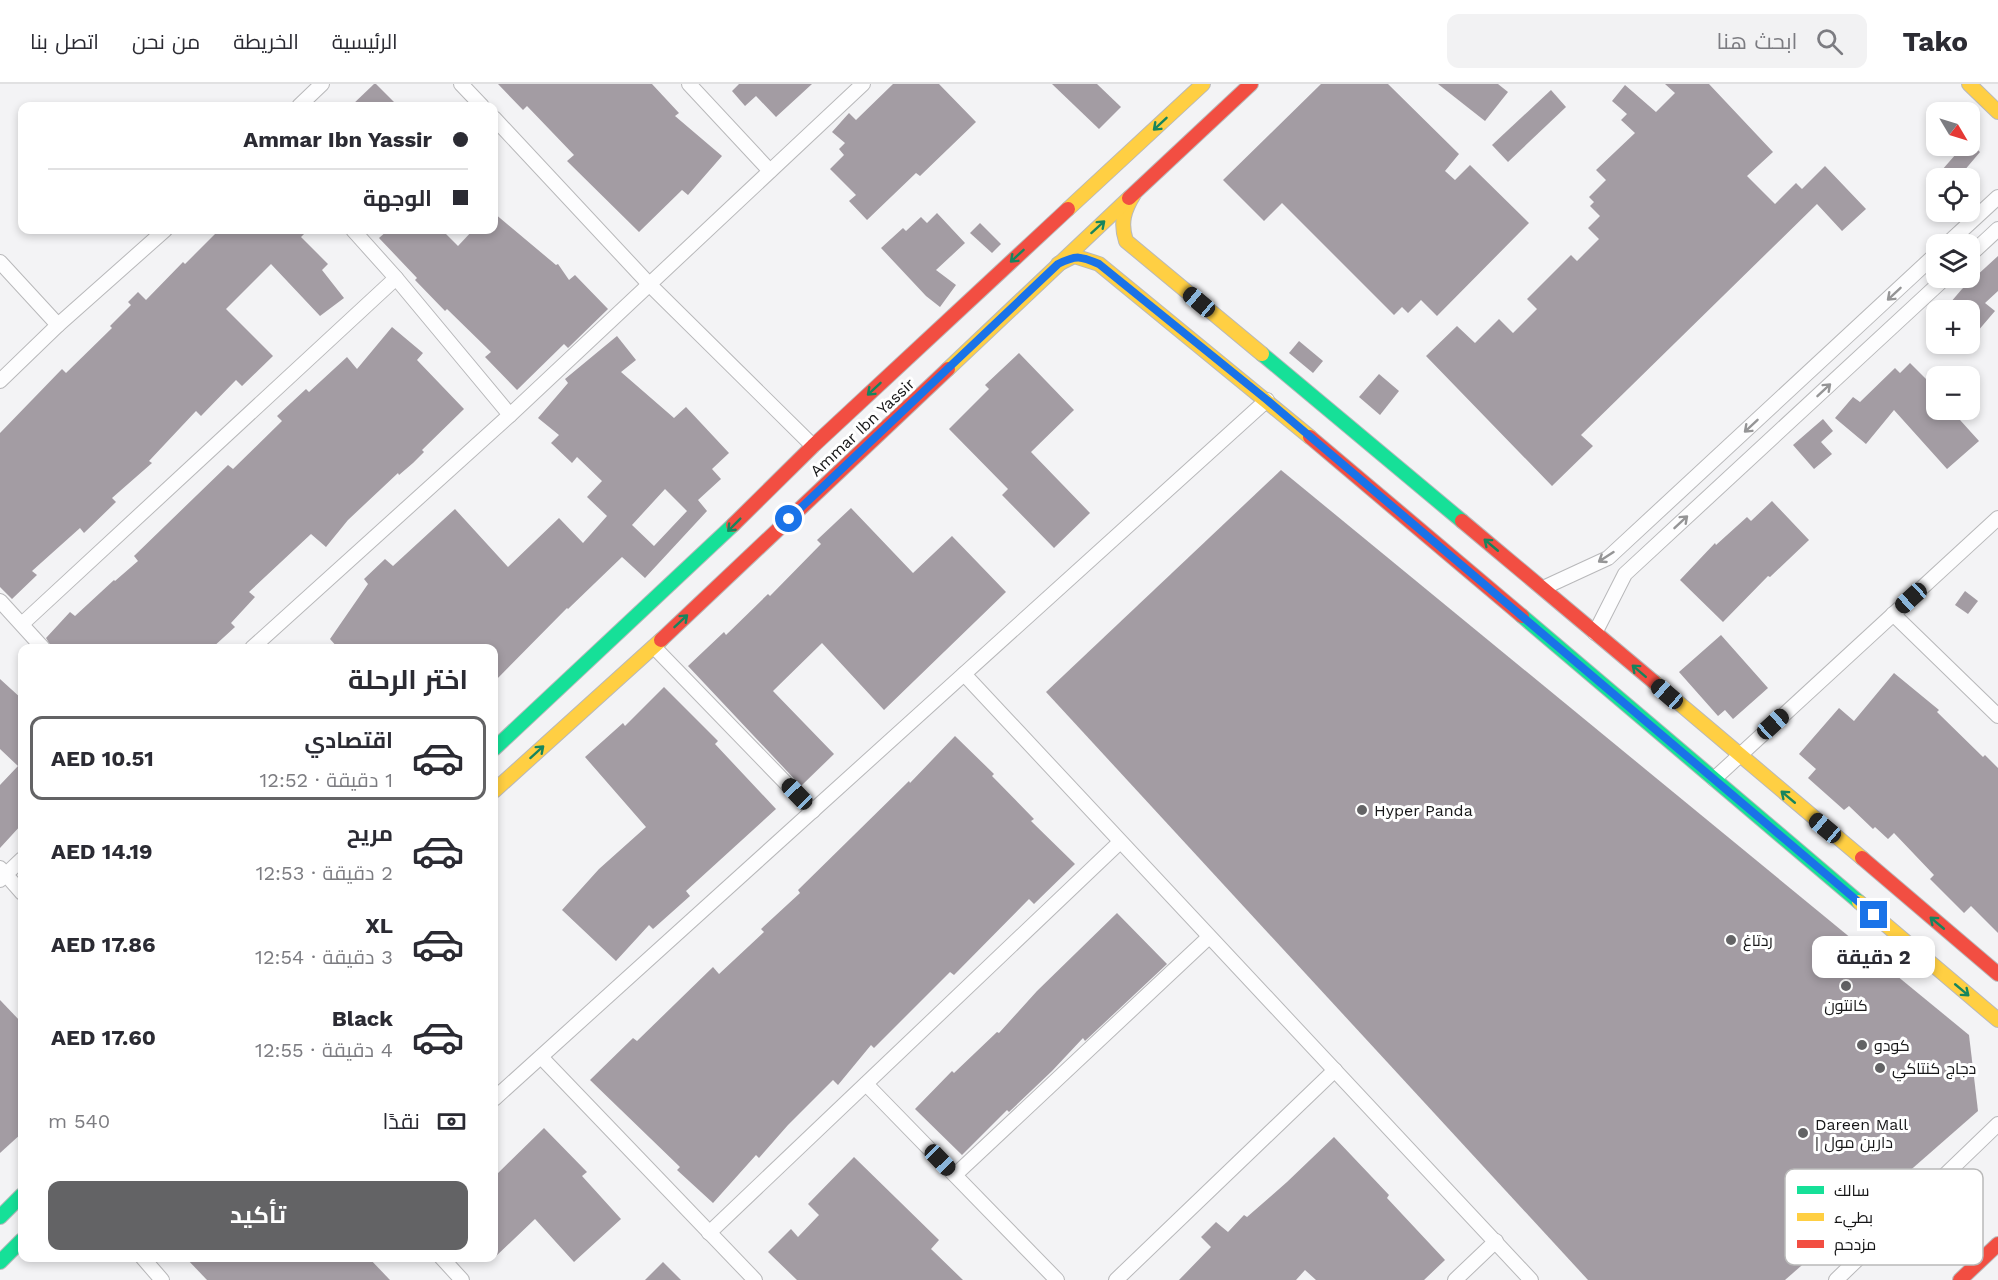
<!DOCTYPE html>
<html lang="ar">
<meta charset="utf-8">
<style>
body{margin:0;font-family:"Work Sans",Cairo,sans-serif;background:#f2f2f3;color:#2b2b33;direction:rtl;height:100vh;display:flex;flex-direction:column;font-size:22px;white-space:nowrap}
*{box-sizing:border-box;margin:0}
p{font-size:20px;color:#7c7c81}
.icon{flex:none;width:33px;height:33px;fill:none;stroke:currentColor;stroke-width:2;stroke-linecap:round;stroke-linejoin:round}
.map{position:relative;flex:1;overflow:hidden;direction:ltr}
.side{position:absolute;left:18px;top:560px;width:480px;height:618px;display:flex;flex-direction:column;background:#fff;border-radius:12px;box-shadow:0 3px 9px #0003;direction:rtl}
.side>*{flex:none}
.top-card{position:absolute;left:18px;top:18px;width:480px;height:132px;border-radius:12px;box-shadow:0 3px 9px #0003;direction:rtl;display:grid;align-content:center;height:132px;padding:0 30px;background:#fff}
.needle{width:39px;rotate:128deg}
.controls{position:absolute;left:1926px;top:18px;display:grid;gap:12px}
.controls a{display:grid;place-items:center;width:54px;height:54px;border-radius:12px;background:#fff;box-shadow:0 3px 9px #0003;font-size:30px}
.end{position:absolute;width:27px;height:27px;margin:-14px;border:8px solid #1a73e8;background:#fff;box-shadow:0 0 0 3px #fff}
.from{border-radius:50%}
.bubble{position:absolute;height:42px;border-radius:12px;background:#fff;box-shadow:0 3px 9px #0003;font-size:20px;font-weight:700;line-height:42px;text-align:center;direction:rtl}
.car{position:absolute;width:18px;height:36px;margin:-18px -9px;border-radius:8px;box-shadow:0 0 4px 2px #0007;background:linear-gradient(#222 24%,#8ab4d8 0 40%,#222 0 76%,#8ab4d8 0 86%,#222 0)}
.top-card b{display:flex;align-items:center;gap:21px;height:57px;font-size:22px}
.top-card b+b{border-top:2px solid #e1e1e2}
.top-card i{width:15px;height:15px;background:#2b2b33}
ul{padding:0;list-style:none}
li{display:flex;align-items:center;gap:18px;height:84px;margin:0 12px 9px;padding:0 18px;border:3px solid transparent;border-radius:12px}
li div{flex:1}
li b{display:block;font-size:22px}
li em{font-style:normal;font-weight:700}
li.active{border-color:#636365}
li>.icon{width:54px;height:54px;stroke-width:1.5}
h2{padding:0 30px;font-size:27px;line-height:72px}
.pay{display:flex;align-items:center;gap:15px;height:66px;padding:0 30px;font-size:22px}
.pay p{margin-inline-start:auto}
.button{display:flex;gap:12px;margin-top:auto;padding:12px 30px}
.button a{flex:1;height:69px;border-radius:12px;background:#636365;color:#fff;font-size:24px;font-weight:700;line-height:69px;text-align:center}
header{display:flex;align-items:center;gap:36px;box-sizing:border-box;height:84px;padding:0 30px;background:#fff;border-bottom:2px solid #e1e1e2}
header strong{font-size:28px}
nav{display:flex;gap:33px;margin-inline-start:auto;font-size:21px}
.search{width:420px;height:54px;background:#f2f2f3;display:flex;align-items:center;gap:15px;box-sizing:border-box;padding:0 21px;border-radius:12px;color:#7c7c81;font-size:22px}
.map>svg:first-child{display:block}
</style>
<header>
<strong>Tako</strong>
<div class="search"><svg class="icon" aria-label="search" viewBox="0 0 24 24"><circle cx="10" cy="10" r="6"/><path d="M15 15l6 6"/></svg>ابحث هنا</div>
<nav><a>الرئيسية</a><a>الخريطة</a><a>من نحن</a><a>اتصل بنا</a></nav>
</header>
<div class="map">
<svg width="1998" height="1196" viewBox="0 0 1998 1196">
<rect width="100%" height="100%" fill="#f3f3f5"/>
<g fill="#a39ca3" fill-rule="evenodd">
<path d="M374 0H376L398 22H351Z"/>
<path d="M498 0H652L679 29 675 32 722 72 688 111 682 106 639 148 567 77 574 71 527 22 523 26Z"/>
<path d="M739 0H812L776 33 756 12 745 22 732 7Z"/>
<path d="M893 0H939L976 38 920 92 916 89 867 136 849 117 856 111 830 85 844 71 839 65 845 59 832 48 849 29 856 36Z"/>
<path d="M1052 0H1097L1121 23 1099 45Z"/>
<path d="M1321 0H1388L1459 70 1445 87 1455 96 1470 81 1529 139 1437 232 1421 216 1408 229 1402 223 1394 231 1282 119 1264 137 1223 96Z"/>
<path d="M1438 0H1498L1508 8 1485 37Z"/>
<path d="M1665 0H1709L1773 68 1747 92 1775 120 1796 99 1802 105 1825 82 1866 125 1842 147 1817 120 1581 351 1593 362 1552 402 1426 272 1457 242 1475 259 1499 235 1513 249 1537 225 1527 215 1571 171 1577 177 1599 155 1588 144 1600 132 1590 122 1594 118 1589 113 1606 96 1596 86 1635 49 1621 36 1627 30 1612 17 1625 1 1656 28 1675 9Z"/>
<path d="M1551 6 1566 23 1508 78 1492 61Z"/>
<path d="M1970 59 1980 68 1958 94H1935L1963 62H1970Z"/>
<path d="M494 129 556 181 558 180 569 196 575 191 608 225 568 264 564 260 517 306 485 273 491 268 447 225 445 227 415 196 417 194 379 154 388 146H442L458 162 473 146H494Z"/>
<path d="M937 129 965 159 936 186 956 201 940 223 926 212 881 164 903 144 906 147 921 133 927 139Z"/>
<path d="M980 139 1001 160 992 169 970 149Z"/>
<path d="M219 146H308L301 153 328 180 322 186 344 214 320 232 271 180 226 225 273 272 242 302 236 296 201 332 196 327 149 377 152 379 112 414 116 418 84 449 80 444 32 487 37 491 12 515 0 503V349L62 285 66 289 112 244 110 242 131 221 128 218 138 208 146 216 183 178 185 180Z"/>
<path d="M1998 172V207L1985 219 1995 227 1977 248 1970 242V226H1944L1962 205Z"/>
<path d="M392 243 423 269 417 276 464 325 422 366 424 368 413 379 399 391 398 389 348 436 326 463 311 450 249 508 255 513 231 539 235 543 212 564H52L46 554 70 528 75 532 114 496 115 497 138 477 134 472 228 381 233 385 282 337 277 332 306 305 309 308 347 273 357 285Z"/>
<path d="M617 252 636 276 621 288 674 334 686 323 729 369 712 385 721 395 698 416 707 427 645 494 622 473 568 525 567 524 494 598V564H338L330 555 368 500 364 495 385 475 393 482 455 425 508 483 559 434 583 459 607 432 587 413 602 397 577 373 572 379 551 359 559 351 538 334 568 299 565 295ZM665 405 687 427 654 462 632 441Z"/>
<path d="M1299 257 1323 277 1313 289 1289 269Z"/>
<path d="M1019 269 1074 326 1031 368 1090 429 1054 464 1002 411 1008 405 949 345 989 305 985 301Z"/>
<path d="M1910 279 1936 305V326H1951L1979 357 1947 385 1894 326 1866 360 1835 334 1853 313 1860 318 1895 284 1900 289Z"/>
<path d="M1379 290 1399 307 1380 331 1359 313Z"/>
<path d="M1823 335 1833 347 1821 358 1832 370 1814 385 1793 361Z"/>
<path d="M1281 386 1969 951 1978 1027 1785 1196H1588L1046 608Z"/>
<path d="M1772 417 1809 456 1770 493 1768 492 1723 538 1680 496 1715 459 1716 461 1747 433 1751 437Z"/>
<path d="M851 424 913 489 952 452 1006 508 884 626 822 559 773 607 834 670 801 702 688 582 724 548 726 551 768 510 770 512 821 460 817 456Z"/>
<path d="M1965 507 1978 517 1968 530 1955 521Z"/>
<path d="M1721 551 1768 604 1733 635 1725 626 1718 632 1679 588Z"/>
<path d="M1894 589 1939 626 1937 628 1983 673 1985 671 1998 684V849L1971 822 1964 829 1930 795 1934 791 1894 749 1888 755 1875 743 1873 745 1849 722 1844 726 1808 694 1816 685 1799 670 1839 624 1854 637Z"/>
<path d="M0 595 22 615V740L0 764V701L18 682 0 665Z"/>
<path d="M664 603 718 657 715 660 776 725 686 807 690 812 653 845 649 841 616 877 562 826 599 785 646 743 585 673 623 639 625 642Z"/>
<path d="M955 652 994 690 992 692 1034 735 1031 737 1075 780 1034 820 1029 815 954 891 950 888 874 964 871 961 838 1001 833 996 788 1041 759 1074 756 1071 713 1119 677 1086 680 1083 590 996 633 954 637 957 713 883 719 890 764 848 761 845 800 809 798 806 909 697 910 699Z"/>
<path d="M1117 829 1167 880 1085 957 1083 954 1052 987 1009 1028 1007 1026 962 1071 915 1025 952 987 954 989 997 948 999 949 1037 907Z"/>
<path d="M0 916 22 939V1049L0 1069Z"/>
<path d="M544 1044 587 1088 582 1092 621 1135 574 1178 535 1135 494 1174V1093Z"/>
<path d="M1334 1053 1389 1111 1387 1114 1445 1176 1424 1196H1316L1305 1186 1296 1196H1179L1211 1163 1201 1153 1216 1138 1228 1148 1244 1131 1247 1133 1287 1098Z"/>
<path d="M854 1073 939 1156 931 1165 963 1196H797L768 1168 791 1145 798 1153 819 1131 808 1120Z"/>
<path d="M185 1173H368L390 1196H207Z"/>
<path d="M663 1178 681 1196H645Z"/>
</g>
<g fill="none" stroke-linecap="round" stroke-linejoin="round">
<defs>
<g id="street">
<path d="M461 0 482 22"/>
<path d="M689 0 770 87"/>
<path d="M299 22 322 0"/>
<path d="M494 34 649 200 813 362"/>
<path d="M353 146 396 194 510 331"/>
<path d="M1947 160 1998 113"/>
<path d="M1970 171 1998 145"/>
<path d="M0 178 58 241"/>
<path d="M0 297 58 241 165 146"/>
<path d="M1543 504 1608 474 1936 170"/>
<path d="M0 517 43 564"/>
<path d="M1893 530 1998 632"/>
<path d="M22 540 396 194"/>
<path d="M1595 549 1625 490 1945 194"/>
<path d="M654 563 813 727"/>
<path d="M252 564 510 331 863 0"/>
<path d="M964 590 1531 1196"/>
<path d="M1714 695 1998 434"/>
<path d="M0 784 22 809"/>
<path d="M0 796 22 775"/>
<path d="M541 973 755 1196"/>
<path d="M866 1000 1057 1196"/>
<path d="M494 1015 1267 316"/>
<path d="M955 1091 1209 853"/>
<path d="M709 1149 1120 758"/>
<path d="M142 1173 162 1196"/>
<path d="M441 1173 462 1196"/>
<path d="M1116 1196 1335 986"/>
<path d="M1455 1196 1496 1157"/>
<path d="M1836 1196 1998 1040"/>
</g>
<g id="fast">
<path d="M1262 270 1462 437"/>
<path d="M1522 532 1859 818"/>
<path d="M494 665 733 441"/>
<path d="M0 1133 22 1111"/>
<path d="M0 1178 22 1156"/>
</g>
<g id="slow">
<path d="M1969 0 1998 28"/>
<path d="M1134 110C1124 126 1120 139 1126 157L1262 270"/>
<path d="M1068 125 1203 0"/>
<path d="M1058 180 1074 172 1099 180 1310 353"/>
<path d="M948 285 1129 114"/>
<path d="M1654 598 1862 774"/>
<path d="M494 707 661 556"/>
<path d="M1859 818 1998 936"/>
</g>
<g id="jam">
<path d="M1129 114 1251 0"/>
<path d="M1310 353 1522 532"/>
<path d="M1462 437 1654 598"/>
<path d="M733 441 813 362 1068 125"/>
<path d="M661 556 948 285"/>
<path d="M1862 774 1998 890"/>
<path d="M1960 1196 1998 1160"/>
</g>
</defs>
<use href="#street" stroke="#b8b8ba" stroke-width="16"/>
<use href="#fast" stroke="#b8b8ba" stroke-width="16"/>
<use href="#slow" stroke="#b8b8ba" stroke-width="16"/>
<use href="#jam" stroke="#b8b8ba" stroke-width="16"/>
<use href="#street" stroke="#fdfdfe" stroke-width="14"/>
<use href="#fast" stroke="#16e098" stroke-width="14"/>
<use href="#slow" stroke="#ffcf43" stroke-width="14"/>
<use href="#jam" stroke="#f24e42" stroke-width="14"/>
</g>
<defs><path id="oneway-shaft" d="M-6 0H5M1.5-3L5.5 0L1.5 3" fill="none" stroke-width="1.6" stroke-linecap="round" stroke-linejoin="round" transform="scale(1.5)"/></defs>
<g stroke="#16855e">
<use href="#oneway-shaft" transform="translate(1160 40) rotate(137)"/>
<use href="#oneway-shaft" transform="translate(1098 143) rotate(-42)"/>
<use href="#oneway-shaft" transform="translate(1017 172) rotate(137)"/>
<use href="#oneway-shaft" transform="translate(874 305) rotate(137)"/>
<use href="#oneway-shaft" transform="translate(734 441) rotate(135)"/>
<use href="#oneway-shaft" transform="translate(1491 461) rotate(-140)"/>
<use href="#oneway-shaft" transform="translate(681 537) rotate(-43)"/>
<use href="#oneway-shaft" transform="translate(1639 587) rotate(-139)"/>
<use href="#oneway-shaft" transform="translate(537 668) rotate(-42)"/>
<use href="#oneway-shaft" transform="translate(1788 713) rotate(-140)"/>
<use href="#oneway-shaft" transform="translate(1937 839) rotate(-140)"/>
<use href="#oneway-shaft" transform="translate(1962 906) rotate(40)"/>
</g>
<g stroke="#959596">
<use href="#oneway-shaft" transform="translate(1894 210) rotate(137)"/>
<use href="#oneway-shaft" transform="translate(1824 306) rotate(-43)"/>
<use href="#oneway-shaft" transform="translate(1751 342) rotate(137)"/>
<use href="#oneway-shaft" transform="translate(1681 438) rotate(-43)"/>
<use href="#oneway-shaft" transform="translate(1606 473) rotate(147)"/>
</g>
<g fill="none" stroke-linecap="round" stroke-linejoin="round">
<path stroke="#1a73e8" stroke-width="8" d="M789 435 1058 180C1077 171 1080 172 1099 180L1267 316 1874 831"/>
</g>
<g fill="#636365" stroke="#fff" stroke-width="2">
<circle cx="1362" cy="726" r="6"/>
<circle cx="1731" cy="856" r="6"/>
<circle cx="1846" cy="902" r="6"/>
<circle cx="1862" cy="961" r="6"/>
<circle cx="1880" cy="984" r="6"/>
<circle cx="1803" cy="1049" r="6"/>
</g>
<g text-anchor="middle" stroke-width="6" stroke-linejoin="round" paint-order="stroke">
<g font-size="16" fill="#161617" stroke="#fff">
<text transform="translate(862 343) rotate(-43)" y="6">Ammar Ibn Yassir</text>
</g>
<g font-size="16" fill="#161617" stroke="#fff" text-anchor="start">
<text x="1374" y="732">Hyper Panda</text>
<text x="1743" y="862">ردتاغ</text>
<text x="1846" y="927" text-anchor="middle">كانتون</text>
<text x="1874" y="967">كودو</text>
<text x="1892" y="990">دجاج كنتاكي</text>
<text x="1815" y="1046">Dareen Mall<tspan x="1815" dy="18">| دارين مول</tspan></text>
</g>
</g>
<rect x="1785" y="1085" width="198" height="96" rx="9" fill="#fff" stroke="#b9b9b9" stroke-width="1.5"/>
<rect x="1797" y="1102" width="27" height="8" fill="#16e098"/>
<rect x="1797" y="1129" width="27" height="8" fill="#ffcf43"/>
<rect x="1797" y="1156" width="27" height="8" fill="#f24e42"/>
<g font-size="16" fill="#161617">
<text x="1834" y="1112">سالك</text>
<text x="1834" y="1139">بطيء</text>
<text x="1834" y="1166">مزدحم</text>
</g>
</svg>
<div class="controls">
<a><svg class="needle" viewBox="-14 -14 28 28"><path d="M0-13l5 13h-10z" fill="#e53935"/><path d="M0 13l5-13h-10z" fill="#7c7c81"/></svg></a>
<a><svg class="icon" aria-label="locate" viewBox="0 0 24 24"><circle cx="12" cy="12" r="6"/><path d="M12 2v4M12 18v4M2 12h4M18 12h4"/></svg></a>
<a><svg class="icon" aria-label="layers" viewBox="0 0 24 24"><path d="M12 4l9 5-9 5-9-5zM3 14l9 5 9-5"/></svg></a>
<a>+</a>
<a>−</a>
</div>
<i class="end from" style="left:789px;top:435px"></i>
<i class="end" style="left:1874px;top:831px"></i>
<div class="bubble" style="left:1812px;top:852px;width:123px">2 دقيقة</div>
<i class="car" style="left:1199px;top:218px;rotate:310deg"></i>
<i class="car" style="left:1911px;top:514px;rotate:228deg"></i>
<i class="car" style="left:1667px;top:610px;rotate:311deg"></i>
<i class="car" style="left:1773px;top:640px;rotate:48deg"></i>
<i class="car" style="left:797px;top:710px;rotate:316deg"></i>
<i class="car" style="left:1825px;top:744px;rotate:310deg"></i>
<i class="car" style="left:940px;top:1076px;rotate:136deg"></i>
<div class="top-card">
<b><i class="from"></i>Ammar Ibn Yassir</b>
<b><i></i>الوجهة</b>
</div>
<section class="side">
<h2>اختر الرحلة</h2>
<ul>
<li class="active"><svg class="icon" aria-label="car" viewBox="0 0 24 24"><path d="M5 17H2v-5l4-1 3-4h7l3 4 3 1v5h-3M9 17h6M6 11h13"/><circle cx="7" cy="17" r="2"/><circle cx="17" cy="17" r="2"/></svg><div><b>اقتصادي</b><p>1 دقيقة · 12:52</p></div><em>AED 10.51</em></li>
<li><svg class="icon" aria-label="car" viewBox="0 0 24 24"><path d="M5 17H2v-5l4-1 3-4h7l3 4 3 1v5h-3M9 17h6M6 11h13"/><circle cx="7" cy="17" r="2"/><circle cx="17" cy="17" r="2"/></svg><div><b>مريح</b><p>2 دقيقة · 12:53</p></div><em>AED 14.19</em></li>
<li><svg class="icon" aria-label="car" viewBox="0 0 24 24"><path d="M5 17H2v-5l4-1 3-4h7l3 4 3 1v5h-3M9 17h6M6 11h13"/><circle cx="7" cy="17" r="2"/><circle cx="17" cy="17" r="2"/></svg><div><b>XL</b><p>3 دقيقة · 12:54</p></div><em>AED 17.86</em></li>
<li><svg class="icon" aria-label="car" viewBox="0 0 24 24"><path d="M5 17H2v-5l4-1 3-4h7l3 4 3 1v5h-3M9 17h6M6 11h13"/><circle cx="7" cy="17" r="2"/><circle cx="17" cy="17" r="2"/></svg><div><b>Black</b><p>4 دقيقة · 12:55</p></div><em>AED 17.60</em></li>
</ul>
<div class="pay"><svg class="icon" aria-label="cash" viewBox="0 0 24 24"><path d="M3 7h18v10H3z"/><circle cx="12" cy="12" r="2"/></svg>نقدًا<p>540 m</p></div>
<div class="button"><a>تأكيد</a></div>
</section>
</div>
